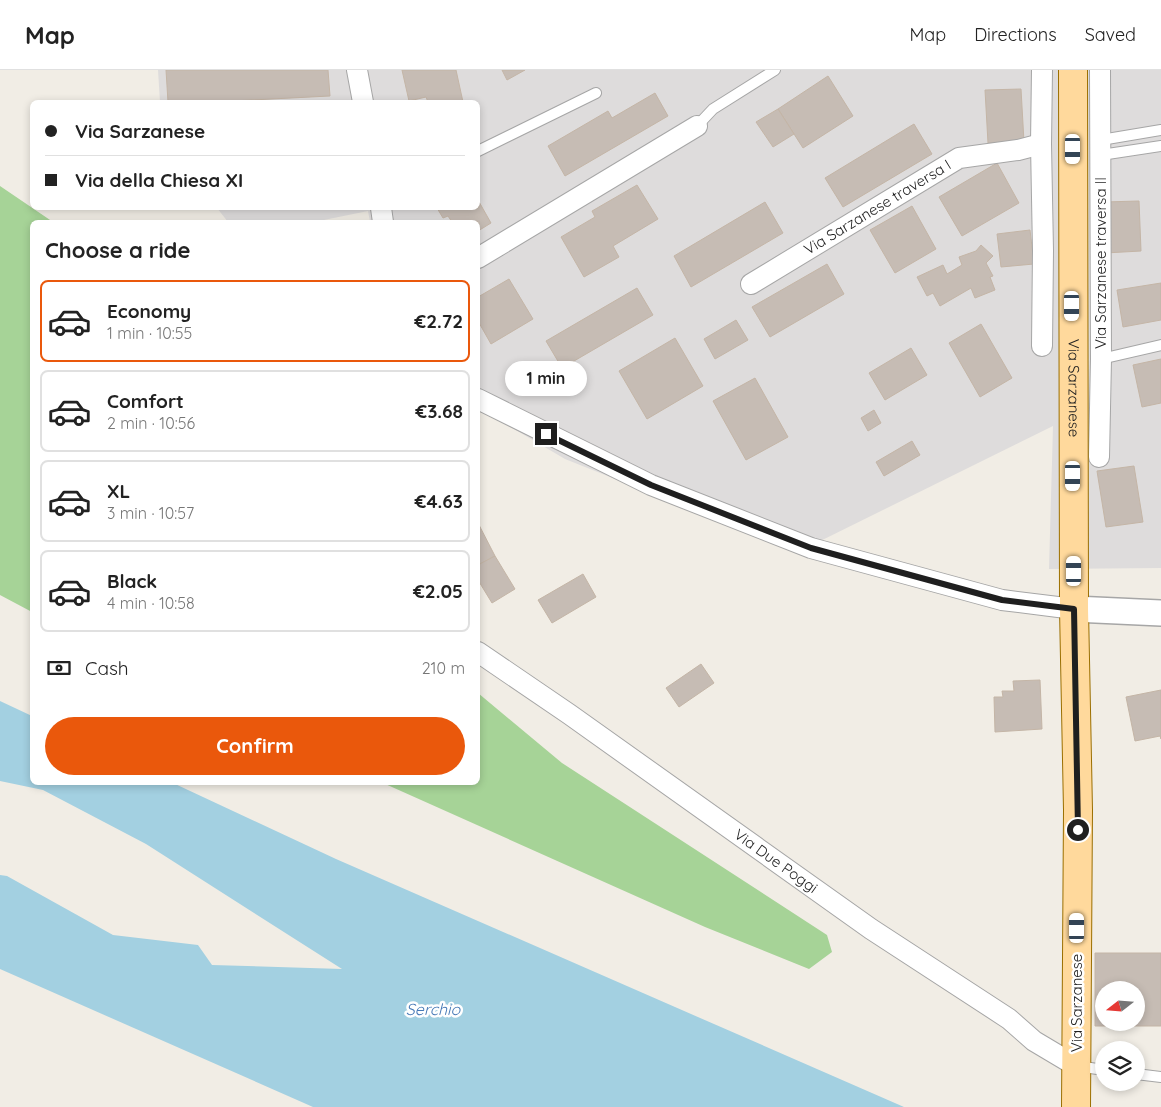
<!DOCTYPE html>
<meta charset="utf-8">
<style>
body{margin:0;font-family:Quicksand,sans-serif;background:#f2f2f2;color:#222;height:100vh;display:flex;flex-direction:column;font-size:19px;white-space:nowrap}
*{box-sizing:border-box;margin:0}
p{font-size:16px;color:#767676}
.icon{flex:none;width:28px;height:28px;fill:none;stroke:currentColor;stroke-width:2;stroke-linecap:round;stroke-linejoin:round}
.map{position:relative;flex:1;overflow:hidden}
.sheet{position:absolute;left:30px;top:150px;width:450px;height:565px;display:flex;flex-direction:column;background:#fff;border-radius:8px;box-shadow:0 2px 8px #0003}
.sheet>*{flex:none}
.hud{position:absolute;left:30px;top:30px;width:450px;height:110px;border-radius:8px;box-shadow:0 2px 8px #0003;display:grid;align-content:center;height:110px;padding:0 15px;background:#fff}
.needle{width:32px;rotate:253deg}
.buttons{position:absolute;left:1095px;top:911px;display:grid;gap:10px}
.buttons a{display:grid;place-items:center;width:50px;height:50px;border-radius:50%;background:#fff;box-shadow:0 2px 8px #0003;font-size:25px}
.end{position:absolute;width:22px;height:22px;margin:-11px;border:6px solid #1f1f1f;background:#fff;box-shadow:0 0 0 2px #fff}
.from{border-radius:50%}
.bubble{position:absolute;height:35px;border-radius:18px;background:#fff;box-shadow:0 2px 8px #0003;font-size:16px;font-weight:700;line-height:35px;text-align:center}
.car{position:absolute;width:15px;height:30px;margin:-15px -8px;border-radius:6px;box-shadow:0 0 4px 1px #0007;background:linear-gradient(#fff 24%,#345 0 40%,#fff 0 76%,#345 0 86%,#fff 0)}
.hud b{display:flex;align-items:center;gap:18px;height:48px;font-size:19px}
.hud b+b{border-top:1px solid #e0e0e0}
.hud i{width:12px;height:12px;background:#222}
ul{padding:0;list-style:none}
li{display:flex;align-items:center;gap:15px;height:82px;margin:0 10px 8px;padding:0 5px;border:2px solid #e0e0e0;border-radius:8px}
li div{flex:1}
li b{display:block;font-size:19px}
li em{font-style:normal;font-weight:700}
li.active{border-color:#ea580c}
li>.icon{width:45px;height:45px;stroke-width:1.5}
h2{padding:0 15px;font-size:22px;line-height:60px}
.pay{display:flex;align-items:center;gap:12px;height:55px;padding:0 15px;font-size:19px}
.pay p{margin-inline-start:auto}
.primary-button{display:flex;gap:10px;margin-top:auto;padding:10px 15px}
.primary-button a{flex:1;height:58px;border-radius:30px;background:#ea580c;color:#fff;font-size:20px;font-weight:700;line-height:58px;text-align:center}
header{display:flex;align-items:center;gap:30px;box-sizing:border-box;height:70px;padding:0 25px;background:#fff;border-bottom:1px solid #e0e0e0}
header strong{font-size:24px}
nav{display:flex;gap:28px;margin-inline-start:auto;font-size:18px}
.map>svg:first-child{display:block}
</style>
<header>
<strong>Map</strong>
<nav><a>Map</a><a>Directions</a><a>Saved</a></nav>
</header>
<div class="map">
<svg width="1161" height="1037" viewBox="0 0 1161 1037">
<rect width="100%" height="100%" fill="#f1ede5"/>
<path fill="#dedcdc" d="M158 0H1161V498L1049 499 1053 356 798 482 565 389 478 338V152H370L368 141 314 152H228L217 138H478V32H160Z"/>
<g fill="#a6d397">
<path d="M0 116 53 152H32V542L0 525Z"/>
<path d="M478 623 562 693 827 865 832 882 809 899 705 857 383 713 478 712Z"/>
</g>
<path fill="#a3d0e1" d="M0 631 32 646V712L173 713 336 789 904 1037H313L0 899V805L7 806 113 865 198 875 212 895 342 899 146 774 43 720 0 711Z"/>
<g fill="#c6bcb4" stroke="#c4b5a6" fill-rule="evenodd">
<path d="M166 0H328L330 26 213 32H168Z"/>
<path d="M402 0H456L463 32H428L426 27 409 31Z"/>
<path d="M502 0H525L507 10Z"/>
<path d="M828 6 853 46 803 78 778 39Z"/>
<path d="M1021 19 1024 72 988 73 985 20Z"/>
<path d="M655 23 668 46 565 106 548 76 608 41 612 48Z"/>
<path d="M778 39 794 64 773 77 756 52Z"/>
<path d="M914 54 932 84 843 137 825 108Z"/>
<path d="M997 93 1019 133 962 166 939 127Z"/>
<path d="M637 115 658 149 613 176 619 187 584 207 561 167 595 147 592 141Z"/>
<path d="M478 130 491 153 478 161V152H452L448 146 443 148 437 138H478Z"/>
<path d="M1139 131 1141 181 1105 183 1104 132Z"/>
<path d="M765 132 783 163 691 217 674 186Z"/>
<path d="M912 136 936 179 895 203 870 160Z"/>
<path d="M1030 160 1034 194 1001 197 997 164Z"/>
<path d="M981 175 993 186 986 193 993 206 990 207 995 220 975 228 971 218 940 236 933 223 927 226 917 207 943 195 947 204 962 195 959 187 976 181Z"/>
<path d="M827 194 844 224 770 267 752 237Z"/>
<path d="M509 209 533 249 491 274 478 251V227Z"/>
<path d="M1161 213V250L1123 257 1117 220Z"/>
<path d="M637 218 653 245 562 298 546 271Z"/>
<path d="M736 250 748 270 715 289 704 269Z"/>
<path d="M981 254 1012 308 980 327 949 273Z"/>
<path d="M675 268 703 316 647 349 619 301Z"/>
<path d="M911 278 927 305 885 330 869 303Z"/>
<path d="M1161 289V333L1142 337 1133 295Z"/>
<path d="M755 308 788 367 746 390 713 331Z"/>
<path d="M874 340 881 353 868 361 861 348Z"/>
<path d="M912 371 920 385 884 406 876 392Z"/>
<path d="M1134 396 1143 452 1106 457 1097 401Z"/>
<path d="M478 453 495 486 478 495Z"/>
<path d="M495 486 515 519 492 533 478 510V495Z"/>
<path d="M583 504 596 527 552 553 538 530Z"/>
<path d="M701 594 714 613 679 637 666 618Z"/>
<path d="M1040 610 1042 659 995 662 994 627H1003L1002 621H1014L1013 611Z"/>
<path d="M1161 620V669L1160 666 1135 671 1126 627Z"/>
<path d="M1095 883H1161V956H1095ZM1104 920H1136V952H1104Z"/>
</g>
<g fill="none" stroke-linecap="round" stroke-linejoin="round">
<defs>
<g id="service">
<path d="M697 56 713 39 775 0"/>
<path d="M1101 70 1161 60"/>
<path d="M478 81 596 23"/>
<path d="M1101 85 1161 76"/>
<path d="M1101 289 1161 275"/>
<path d="M1077 996 1104 1000"/>
<path d="M1136 1004 1161 1007"/>
</g>
<g id="minor">
<path d="M357 0 363 32"/>
<path d="M1041 74 1043 181 1042 276"/>
<path d="M381 138 383 152"/>
<path d="M478 188 697 56"/>
<path id="s1" d="M751 214 959 88 1018 80 1041 74 1042 0"/>
<path d="M478 329 651 415 811 478 1002 530 1074 539"/>
<path d="M1099 387 1101 289 1100 0"/>
<path id="s2" d="M478 582 569 644 871 859 1009 949 1034 971 1076 996"/>
</g>
<path id="tertiary" d="M1074 539 1161 543"/>
<g id="primary">
<path id="s3" d="M1073 0 1074 539 1078 740 1076 1037"/>
</g>
</defs>
<use href="#service" stroke="#a6a6a6" stroke-width="12"/>
<use href="#minor" stroke="#a6a6a6" stroke-width="22"/>
<use href="#tertiary" stroke="#a6a6a6" stroke-width="28"/>
<use href="#primary" stroke="#9b6f00" stroke-width="30"/>
<use href="#service" stroke="#fff" stroke-width="10"/>
<use href="#minor" stroke="#fff" stroke-width="20"/>
<use href="#tertiary" stroke="#fff" stroke-width="25"/>
<use href="#primary" stroke="#ffd99c" stroke-width="28"/>
</g>
<g fill="none" stroke-linecap="round" stroke-linejoin="round">
<path stroke="#1f1f1f" stroke-width="6" d="M546 364 651 415 811 478 1002 530 1074 539 1078 760"/>
</g>
<g text-anchor="middle" stroke-width="5" stroke-linejoin="round" paint-order="stroke">
<g font-size="15" fill="#1f1f1f" stroke="#fff">
<text dy="5" stroke="none"><textPath href="#s1" startOffset="148">Via Sarzanese traversa I</textPath></text>
<text transform="translate(1101 193) rotate(-90)" y="5">Via Sarzanese traversa II</text>
<text dy="5" stroke="none"><textPath href="#s3" startOffset="318">Via Sarzanese</textPath></text>
<text dy="5" stroke="none"><textPath href="#s2" startOffset="364">Via Due Poggi</textPath></text>
<text transform="translate(1077 933) rotate(-90)" y="5">Via Sarzanese</text>
</g>
<g font-size="16" font-style="italic" fill="#4578b6" stroke="#fff">
<text x="433" y="945">Serchio</text>
</g>
</g>
</svg>
<div class="buttons">
<a><svg class="needle" viewBox="-14 -14 28 28"><path d="M0-13l5 13h-10z" fill="#e53935"/><path d="M0 13l5-13h-10z" fill="#767676"/></svg></a>
<a><svg class="icon" aria-label="layers" viewBox="0 0 24 24"><path d="M12 4l9 5-9 5-9-5zM3 14l9 5 9-5"/></svg></a>
</div>
<i class="end from" style="left:1078px;top:760px"></i>
<i class="end" style="left:546px;top:364px"></i>
<div class="bubble" style="left:505px;top:291px;width:82px">1 min</div>
<i class="car" style="left:1073px;top:79px;rotate:180deg"></i>
<i class="car" style="left:1072px;top:236px;rotate:180deg"></i>
<i class="car" style="left:1073px;top:406px;rotate:180deg"></i>
<i class="car" style="left:1074px;top:501px;rotate:0deg"></i>
<i class="car" style="left:1077px;top:858px;rotate:0deg"></i>
<div class="hud">
<b><i class="from"></i>Via Sarzanese</b>
<b><i></i>Via della Chiesa XI</b>
</div>
<section class="sheet">
<h2>Choose a ride</h2>
<ul>
<li class="active"><svg class="icon" aria-label="car" viewBox="0 0 24 24"><path d="M5 17H2v-5l4-1 3-4h7l3 4 3 1v5h-3M9 17h6M6 11h13"/><circle cx="7" cy="17" r="2"/><circle cx="17" cy="17" r="2"/></svg><div><b>Economy</b><p>1 min · 10:55</p></div><em>€2.72</em></li>
<li><svg class="icon" aria-label="car" viewBox="0 0 24 24"><path d="M5 17H2v-5l4-1 3-4h7l3 4 3 1v5h-3M9 17h6M6 11h13"/><circle cx="7" cy="17" r="2"/><circle cx="17" cy="17" r="2"/></svg><div><b>Comfort</b><p>2 min · 10:56</p></div><em>€3.68</em></li>
<li><svg class="icon" aria-label="car" viewBox="0 0 24 24"><path d="M5 17H2v-5l4-1 3-4h7l3 4 3 1v5h-3M9 17h6M6 11h13"/><circle cx="7" cy="17" r="2"/><circle cx="17" cy="17" r="2"/></svg><div><b>XL</b><p>3 min · 10:57</p></div><em>€4.63</em></li>
<li><svg class="icon" aria-label="car" viewBox="0 0 24 24"><path d="M5 17H2v-5l4-1 3-4h7l3 4 3 1v5h-3M9 17h6M6 11h13"/><circle cx="7" cy="17" r="2"/><circle cx="17" cy="17" r="2"/></svg><div><b>Black</b><p>4 min · 10:58</p></div><em>€2.05</em></li>
</ul>
<div class="pay"><svg class="icon" aria-label="cash" viewBox="0 0 24 24"><path d="M3 7h18v10H3z"/><circle cx="12" cy="12" r="2"/></svg>Cash<p>210 m</p></div>
<div class="primary-button"><a>Confirm</a></div>
</section>
</div>
